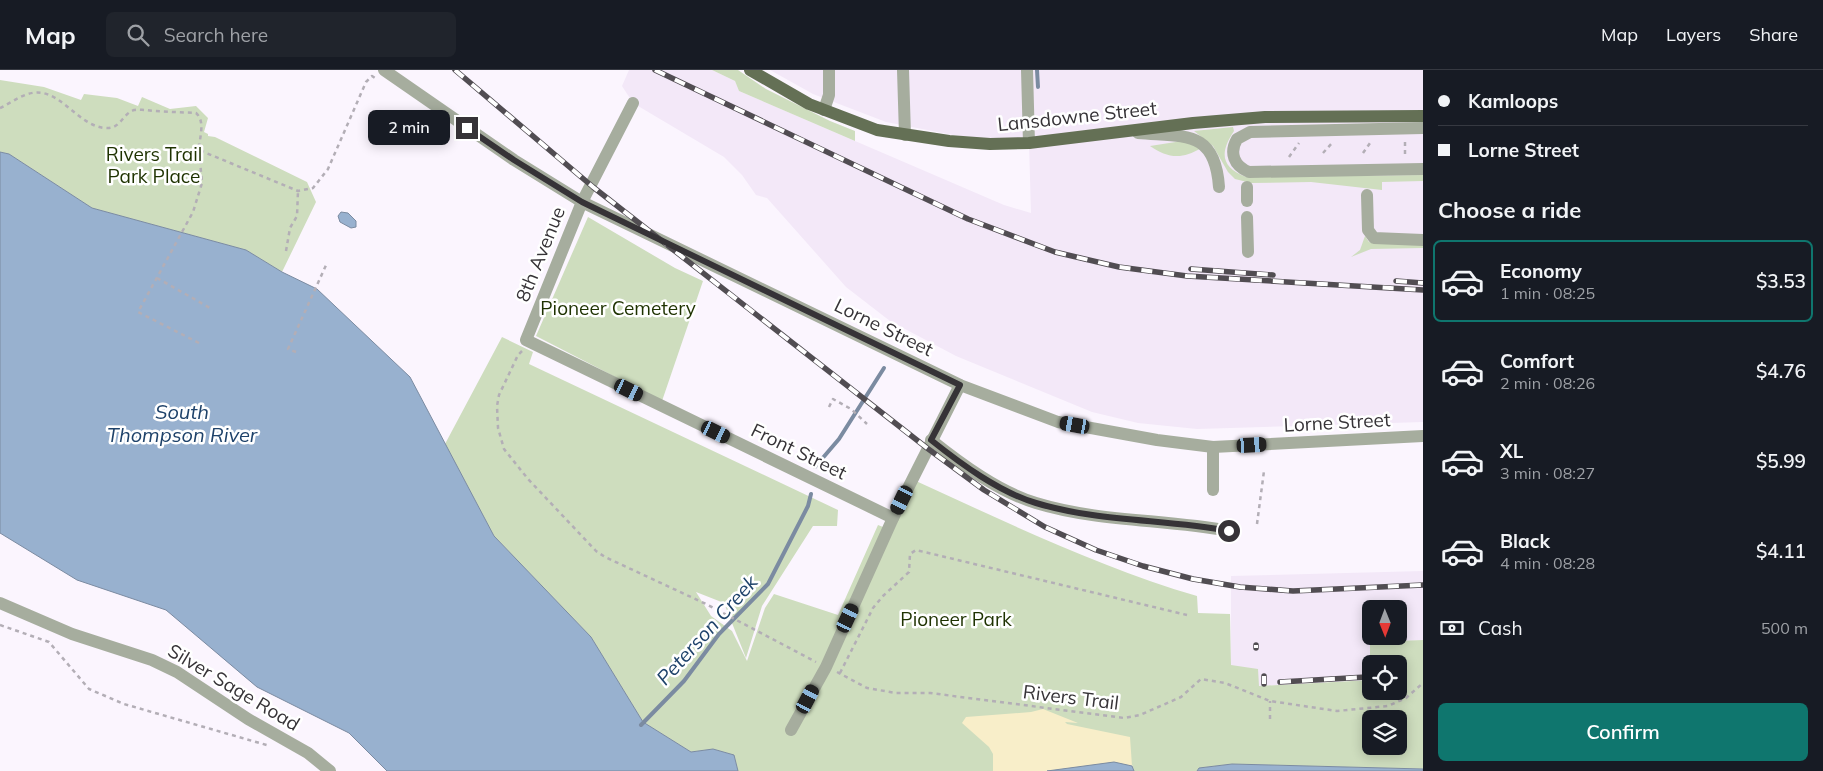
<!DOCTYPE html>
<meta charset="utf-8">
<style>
body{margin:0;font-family:Mulish,sans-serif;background:#20242c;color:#f1f3f6;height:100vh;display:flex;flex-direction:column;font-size:19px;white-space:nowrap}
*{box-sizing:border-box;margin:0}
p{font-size:16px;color:#9ea1a6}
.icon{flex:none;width:28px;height:28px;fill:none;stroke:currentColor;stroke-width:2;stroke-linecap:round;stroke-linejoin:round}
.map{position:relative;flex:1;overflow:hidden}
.side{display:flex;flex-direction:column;background:#171b24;width:400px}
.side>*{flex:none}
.banner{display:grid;align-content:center;height:110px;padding:0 15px;background:#171b24}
.needle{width:32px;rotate:179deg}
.buttons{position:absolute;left:1362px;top:530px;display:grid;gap:10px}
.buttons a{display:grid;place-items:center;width:45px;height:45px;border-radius:8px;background:#171b24;box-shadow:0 2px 12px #0003;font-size:25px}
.end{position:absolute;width:22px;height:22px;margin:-11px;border:6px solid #363337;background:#fff;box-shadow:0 0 0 2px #fff}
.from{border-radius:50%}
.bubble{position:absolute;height:35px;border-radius:8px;background:#171b24;box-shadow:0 2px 12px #0003;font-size:16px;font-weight:600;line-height:35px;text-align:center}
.car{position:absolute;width:15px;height:30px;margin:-15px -8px;border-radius:6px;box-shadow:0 0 4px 1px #0007;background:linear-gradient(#222 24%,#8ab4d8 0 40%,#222 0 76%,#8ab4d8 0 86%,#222 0)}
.banner b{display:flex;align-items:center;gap:18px;height:48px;font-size:19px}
.banner b+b{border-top:1px solid #363941}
.banner i{width:12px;height:12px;background:#f1f3f6}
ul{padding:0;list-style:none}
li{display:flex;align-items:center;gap:15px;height:82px;margin:0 10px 8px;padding:0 5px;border:2px solid transparent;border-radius:8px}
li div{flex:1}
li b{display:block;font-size:19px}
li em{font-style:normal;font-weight:600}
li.selected{border-color:#0f766e}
li>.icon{width:45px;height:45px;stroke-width:1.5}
h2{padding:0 15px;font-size:22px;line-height:60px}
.pay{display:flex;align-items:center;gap:12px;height:55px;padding:0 15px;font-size:19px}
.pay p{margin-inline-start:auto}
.primary-button{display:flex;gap:10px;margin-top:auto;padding:10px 15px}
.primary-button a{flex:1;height:58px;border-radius:8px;background:#0f766e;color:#fff;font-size:20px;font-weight:600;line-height:58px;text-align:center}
header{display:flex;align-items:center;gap:30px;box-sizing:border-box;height:70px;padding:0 25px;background:#171b24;border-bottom:1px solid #363941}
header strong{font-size:24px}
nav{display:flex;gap:28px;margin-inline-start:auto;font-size:18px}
.search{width:350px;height:45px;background:#20242c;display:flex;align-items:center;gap:12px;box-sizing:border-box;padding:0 18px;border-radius:8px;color:#9ea1a6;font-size:19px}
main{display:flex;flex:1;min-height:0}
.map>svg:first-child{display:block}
</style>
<header>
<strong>Map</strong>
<div class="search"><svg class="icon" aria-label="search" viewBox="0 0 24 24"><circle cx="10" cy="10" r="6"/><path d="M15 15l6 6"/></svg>Search here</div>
<nav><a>Map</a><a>Layers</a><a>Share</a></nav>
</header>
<main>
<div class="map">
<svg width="1423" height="701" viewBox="0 0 1423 701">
<rect width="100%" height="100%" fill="#fbf5fe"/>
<g fill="#f3e8f8" fill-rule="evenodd">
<path d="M629 0H712L735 11 739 21 1004 135 1031 143 1029 73 953 65 886 52 813 24 770 0H1423V352L1197 359 1138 353 1092 342 956 286 890 251 846 217 767 128 756 125 742 105 724 87 633 33 622 16Z"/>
<path d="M1423 501V570L1370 572V610L1259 616 1231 596V506ZM1371 539H1399V566H1371Z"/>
</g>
<g fill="#ceddbe" fill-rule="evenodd">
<path d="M712 0H738L766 19 830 51 855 61V71L739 21 735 11Z"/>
<path d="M0 10 44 17 81 30 84 24 117 28 138 36 142 27 170 39 196 36 208 48 204 62 208 64V66L215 67 307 112 316 132 282 202 246 180 92 138 9 84 0 82Z"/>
<path d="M1233 57 1234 61C1220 82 1220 97 1246 107L1423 105V111L1382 112V120L1311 112 1251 113 1235 109 1228 102 1213 76 1194 61Z"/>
<path d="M1182 71 1201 78C1182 90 1167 88 1150 76Z"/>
<path d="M588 147 675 198 703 211 662 331 536 266Z"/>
<path d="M1365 166 1369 172 1379 174H1423V178L1371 179 1351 187 1360 180Z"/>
<path d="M502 267 533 282 529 294 838 440 837 456H813L762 536 746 588 724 533 696 522 711 546 732 561 747 591 765 538 774 524 838 545 878 455 893 461 916 411C1008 453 1099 497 1197 526L1198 543 1230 544 1231 595 1258 599 1259 616 1370 610V572L1423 570V699L1232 694 1199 698 1197 701H1134L1132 695 1047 701H738L734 685 713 679 691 682 643 652 591 567 494 466 445 374ZM1371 594H1399V621H1371ZM1371 649H1399V676H1371Z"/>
</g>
<path fill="#f8eec9" d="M1043 639 1078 653 1065 652 1067 654 1130 667 1132 696 1114 692 1054 701H993V684L989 677 962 653 966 647 1031 642Z"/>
<g fill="#98b1cf" stroke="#7b8ba1">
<path d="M0 82 9 84 92 138 246 180 282 202 317 219 410 307 494 466 591 567 643 652 691 682 713 679 734 685 738 701H387L349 663 257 617 166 540 77 510 0 463Z"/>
<path d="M341 142 348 143 356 151V157L351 158 340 152 338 146Z"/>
<path d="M1114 692 1132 696 1134 701H1047Z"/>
<path d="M1232 694 1423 699V701H1197L1199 698Z"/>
</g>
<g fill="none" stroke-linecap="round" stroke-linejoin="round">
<g stroke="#7b8ba1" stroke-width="4">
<path d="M1037 0 1038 17"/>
<path d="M815 397 839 369 884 298"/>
<path d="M641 655 684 611 719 564 768 514 808 436 811 424"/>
</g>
<g stroke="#b3aeb6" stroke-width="2.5" stroke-dasharray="4 4" stroke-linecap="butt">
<path d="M0 38C9 34 18 27 28 24 59 14 77 57 106 58 121 59 122 44 134 40 138 39 142 40 145 40 162 42 179 42 196 43 206 52 199 68 199 80L298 121 313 118 328 99 366 12 372 6 375 8"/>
<path d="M1405 72V84"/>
<path d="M1323 83 1332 73"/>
<path d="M1363 83 1370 73"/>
<path d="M1289 87 1299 73"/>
<path d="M286 181 290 158 297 146 298 121"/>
<path d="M157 208 210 238"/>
<path d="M199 273 138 242 193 142 202 113 199 80"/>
<path d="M522 281 518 285 499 325 497 336 498 358 504 379 528 409 596 481 605 487 706 534 816 592"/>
<path d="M296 282 288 279 327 193"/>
<path d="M829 337 833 329 851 339 867 354"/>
<path d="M1257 454 1264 401"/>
<path d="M0 555 49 572 89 619 124 634 270 676"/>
<path d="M837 602 867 618 896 623H930L1124 648 1140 645 1181 627 1201 609 1225 613 1270 631 1337 641 1388 636 1406 628 1423 613"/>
<path d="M840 603 873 538 883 526 909 502 910 484 916 480 1187 545"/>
<path d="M1270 649V631"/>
</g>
<g stroke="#a6ad9e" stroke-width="12">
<path d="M384 0 514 90 582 132 960 315 1058 352 1157 370 1213 377 1423 366"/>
<path d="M903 0 905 65"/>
<path d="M1027 0 1029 73"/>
<path d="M633 33 582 132 526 270 893 448"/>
<path d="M824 40 829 25V0"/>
<path d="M1423 58 1250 62 1237 69C1229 83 1234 96 1249 102L1423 99"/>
<path d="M1138 63C1184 67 1215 59 1219 117"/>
<path d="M1247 117V131"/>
<path d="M1367 125 1368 160 1374 168 1423 170"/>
<path d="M1247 147 1248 182"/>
<path d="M931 370C961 394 999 422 1036 433 1098 452 1165 449 1229 461"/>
<path d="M1213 420V377"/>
<path d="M0 533 72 564 152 590 177 602 248 649 308 683 330 701"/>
<path d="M791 660 826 597 893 448 960 315"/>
</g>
<path stroke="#647055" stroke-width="12" d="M750 0 809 34 877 60 949 71 990 74 1029 73 1193 53 1265 47 1423 46"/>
<defs>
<g id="rail">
<path d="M455 0 593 117 927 378 984 420 1045 457 1096 480 1143 496 1193 509 1240 517 1293 521 1423 515"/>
<path d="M655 0 968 149 1055 182 1119 197 1187 206 1423 220"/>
<path d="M1191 199 1273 205"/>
<path d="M1396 211 1423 213"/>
<path d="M1256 578V575"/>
<path d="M1264 606V614"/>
<path d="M1280 612 1366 607"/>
</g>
</defs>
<use href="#rail" stroke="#514d52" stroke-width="5.5"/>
<use href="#rail" stroke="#fff" stroke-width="4" stroke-dasharray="11" stroke-linecap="butt"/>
</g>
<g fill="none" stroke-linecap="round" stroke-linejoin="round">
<path stroke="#363337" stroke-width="6" d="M467 58 514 90 582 132 960 315 931 370C961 394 999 422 1036 433 1098 452 1165 449 1229 461"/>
</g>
<g text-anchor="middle" stroke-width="5" stroke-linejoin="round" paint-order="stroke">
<g font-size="19" fill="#363337" stroke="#fff">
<text transform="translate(1077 46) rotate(-6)" y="7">Lansdowne Street</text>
<text transform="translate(540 184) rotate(-68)" y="7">8th Avenue</text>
<text transform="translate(884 257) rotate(26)" y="7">Lorne Street</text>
<text transform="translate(1337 352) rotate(-3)" y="7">Lorne Street</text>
<text transform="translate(799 381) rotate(26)" y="7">Front Street</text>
<text transform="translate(234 617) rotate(31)" y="7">Silver Sage Road</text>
<text transform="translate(1071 627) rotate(7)" y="7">Rivers Trail</text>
</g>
<g font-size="19" fill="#1e3200" stroke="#fff">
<text x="154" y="91">Rivers Trail<tspan x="154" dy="22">Park Place</tspan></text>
<text x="618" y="245">Pioneer Cemetery</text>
<text x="956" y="556">Pioneer Park</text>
</g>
<g font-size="20" font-style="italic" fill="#1e426a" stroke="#fff">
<text x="182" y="349">South<tspan x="182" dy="23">Thompson River</tspan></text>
<text transform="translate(707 560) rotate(-48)" y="7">Peterson Creek</text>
</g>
</g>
</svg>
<div class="buttons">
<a><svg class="needle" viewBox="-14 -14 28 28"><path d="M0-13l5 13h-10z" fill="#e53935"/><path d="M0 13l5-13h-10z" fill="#9ea1a6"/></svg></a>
<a><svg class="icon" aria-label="locate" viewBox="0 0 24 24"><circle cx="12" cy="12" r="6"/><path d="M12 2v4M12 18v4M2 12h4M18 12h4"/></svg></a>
<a><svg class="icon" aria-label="layers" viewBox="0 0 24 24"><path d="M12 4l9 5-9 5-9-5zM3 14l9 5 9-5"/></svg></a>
</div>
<i class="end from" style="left:1229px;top:461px"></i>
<i class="end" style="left:467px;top:58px"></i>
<div class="bubble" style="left:368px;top:40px;width:82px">2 min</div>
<i class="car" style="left:629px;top:320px;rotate:116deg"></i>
<i class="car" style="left:1075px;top:355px;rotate:280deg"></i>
<i class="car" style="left:716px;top:362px;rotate:116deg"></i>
<i class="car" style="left:1252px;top:375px;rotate:87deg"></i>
<i class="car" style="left:902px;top:430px;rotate:206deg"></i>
<i class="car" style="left:848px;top:548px;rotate:25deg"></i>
<i class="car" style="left:808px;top:629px;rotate:28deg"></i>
</div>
<section class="side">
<div class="banner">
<b><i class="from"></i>Kamloops</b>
<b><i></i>Lorne Street</b>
</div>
<h2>Choose a ride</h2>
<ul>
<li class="selected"><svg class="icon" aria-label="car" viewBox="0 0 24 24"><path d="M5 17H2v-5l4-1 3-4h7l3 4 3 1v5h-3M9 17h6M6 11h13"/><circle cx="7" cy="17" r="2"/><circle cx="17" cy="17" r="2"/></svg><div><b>Economy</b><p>1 min · 08:25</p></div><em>$3.53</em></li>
<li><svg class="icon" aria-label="car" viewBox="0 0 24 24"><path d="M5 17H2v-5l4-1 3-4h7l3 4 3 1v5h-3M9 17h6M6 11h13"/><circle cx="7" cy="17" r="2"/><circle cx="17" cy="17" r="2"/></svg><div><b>Comfort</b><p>2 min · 08:26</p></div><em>$4.76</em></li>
<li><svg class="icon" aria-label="car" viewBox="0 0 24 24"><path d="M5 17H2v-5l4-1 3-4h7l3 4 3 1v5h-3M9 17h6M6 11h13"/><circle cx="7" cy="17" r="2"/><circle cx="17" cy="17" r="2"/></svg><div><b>XL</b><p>3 min · 08:27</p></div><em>$5.99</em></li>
<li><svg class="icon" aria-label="car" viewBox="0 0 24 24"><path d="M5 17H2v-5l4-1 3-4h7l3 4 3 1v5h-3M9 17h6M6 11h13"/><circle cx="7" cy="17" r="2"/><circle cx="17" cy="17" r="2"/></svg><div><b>Black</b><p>4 min · 08:28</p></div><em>$4.11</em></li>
</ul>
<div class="pay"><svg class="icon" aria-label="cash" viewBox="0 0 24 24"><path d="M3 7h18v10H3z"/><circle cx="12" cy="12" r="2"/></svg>Cash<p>500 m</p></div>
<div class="primary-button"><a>Confirm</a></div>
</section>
</main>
